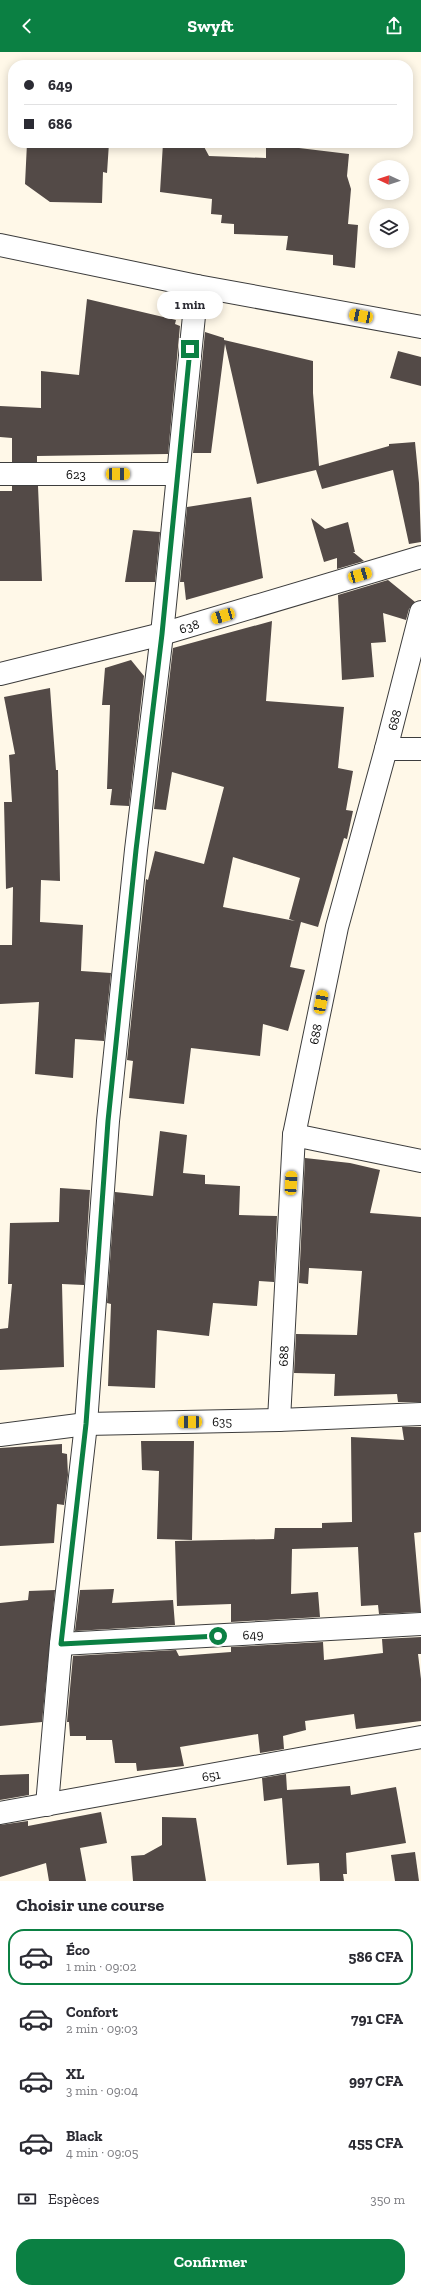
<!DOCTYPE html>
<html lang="fr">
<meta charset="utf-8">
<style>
body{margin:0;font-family:"Zilla Slab",serif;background:#f2f2f3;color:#2b2b33;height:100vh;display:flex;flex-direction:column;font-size:15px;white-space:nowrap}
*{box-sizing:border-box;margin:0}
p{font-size:13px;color:#7c7c81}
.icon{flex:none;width:22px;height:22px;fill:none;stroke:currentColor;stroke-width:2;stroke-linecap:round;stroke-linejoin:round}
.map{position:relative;height:1829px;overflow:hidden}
.sheet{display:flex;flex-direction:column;background:#fff;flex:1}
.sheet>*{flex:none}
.guide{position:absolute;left:8px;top:8px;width:405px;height:88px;border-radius:16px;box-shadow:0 2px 10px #0003;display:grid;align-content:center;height:88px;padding:0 16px;background:#fff}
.needle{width:26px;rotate:273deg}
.tools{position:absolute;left:369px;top:108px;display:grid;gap:8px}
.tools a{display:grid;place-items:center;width:40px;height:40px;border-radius:50%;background:#fff;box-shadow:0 2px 10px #0003;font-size:20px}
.end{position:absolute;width:18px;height:18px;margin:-9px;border:5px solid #0b8043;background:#fff;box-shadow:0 0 0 2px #fff}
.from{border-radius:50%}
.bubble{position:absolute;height:28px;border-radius:14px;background:#fff;box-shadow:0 2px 10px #0003;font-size:13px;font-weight:700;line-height:28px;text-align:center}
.car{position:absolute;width:12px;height:24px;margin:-12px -6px;border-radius:5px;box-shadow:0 0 3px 1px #0007;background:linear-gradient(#f5c518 24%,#345 0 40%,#f5c518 0 76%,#345 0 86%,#f5c518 0)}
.guide b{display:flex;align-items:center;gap:14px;height:38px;font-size:15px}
.guide b+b{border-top:1px solid #e1e1e2}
.guide i{width:10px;height:10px;background:#2b2b33}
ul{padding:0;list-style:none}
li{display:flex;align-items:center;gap:12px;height:56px;margin:0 8px 6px;padding:0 8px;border:2px solid transparent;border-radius:16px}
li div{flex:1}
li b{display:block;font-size:15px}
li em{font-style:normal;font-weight:700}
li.current{border-color:#0b8043}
li>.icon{width:36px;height:36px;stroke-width:1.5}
h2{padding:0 16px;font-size:18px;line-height:48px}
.pay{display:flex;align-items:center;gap:10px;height:44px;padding:0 16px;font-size:15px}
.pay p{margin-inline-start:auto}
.primary-button{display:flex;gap:8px;margin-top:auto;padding:8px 16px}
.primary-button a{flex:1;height:46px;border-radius:16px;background:#0b8043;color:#fff;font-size:16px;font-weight:700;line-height:46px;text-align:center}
header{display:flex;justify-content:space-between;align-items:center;height:52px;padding:0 16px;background:#0b8043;color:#fff;font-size:18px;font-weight:700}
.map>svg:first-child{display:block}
</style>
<header><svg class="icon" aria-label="back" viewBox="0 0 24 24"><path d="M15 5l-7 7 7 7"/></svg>Swyft<svg class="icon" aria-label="share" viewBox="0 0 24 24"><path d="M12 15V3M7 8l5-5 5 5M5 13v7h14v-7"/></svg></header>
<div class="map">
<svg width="421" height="1829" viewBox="0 0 421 1829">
<rect width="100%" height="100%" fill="#fff8e8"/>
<g fill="#534a47" fill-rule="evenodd">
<path d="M27 91H109L107 121 103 120 102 151 50 150 25 132Z"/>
<path d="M163 91H202L209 104 266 106V91H300L299 96 349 102 347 124 351 137 348 172 358 173 355 216 333 213V203L286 198 288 184 234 182V172L221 171 222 163 211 162 212 147 160 140Z"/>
<path d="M87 247 176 268 175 272 180 274 168 402 37 404V410H12V386L0 385V354L41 356V319L79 323Z"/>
<path d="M205 280 224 286V288L313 309V341L319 414 389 394V392L415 390 419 431 421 490 409 492 393 418 322 437 316 418 257 432 225 292 211 401H193Z"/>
<path d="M398 299 421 305V334L390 326Z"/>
<path d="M12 434H38L42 529H0V439H12Z"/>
<path d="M251 445 263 526 186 548 184 530H180L187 455Z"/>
<path d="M311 466 325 477 348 470 355 500H353L364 509 337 517V506L324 510Z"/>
<path d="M133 478 160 480 155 530H125Z"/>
<path d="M388 528 415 550 409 557 406 568 383 561 386 590 371 591 374 625 342 628 338 543Z"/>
<path d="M272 569 266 649 344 655 338 716 353 719 346 758 353 759 347 787 344 786 318 875 301 870 290 915 305 918 288 979 263 972 260 1004 191 996 184 1052 129 1046 133 1009 127 1008 146 827 148 828 155 799 204 812 224 735 172 720 166 758 154 757 173 596ZM233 805 300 826 289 867 295 869 223 855Z"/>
<path d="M131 608 144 624 129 754 110 753 112 737H107L110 653H102L105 616Z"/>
<path d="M50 636 56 718H58L60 829 41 828 40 870 83 873 81 919 111 921 104 989 75 987 73 1026 35 1022 39 950 0 952V893H12L13 835 6 837 4 750H12L9 703 15 702 4 645Z"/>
<path d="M160 1079 187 1083 183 1121 205 1123V1132L240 1134 239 1163 277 1164 274 1230 259 1229 257 1254 213 1251 209 1284 157 1278 155 1336 108 1334 111 1252 107 1251 115 1140 153 1144Z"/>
<path d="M305 1106 350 1111 380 1118 370 1161 421 1165V1350H398L397 1342 334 1344 335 1322 294 1321 296 1282 357 1283 362 1219 309 1216 308 1232 299 1231Z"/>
<path d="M60 1136 90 1138 84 1233 62 1232 64 1315 0 1318V1277L8 1276 12 1232H8L10 1171 59 1170Z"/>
<path d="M402 1375H421V1480L414 1481 421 1560 379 1562 378 1553 361 1554 358 1495 292 1497 291 1542 318 1540 320 1565 231 1570V1552L177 1554 175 1489 274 1487 275 1476H322V1471L352 1470 351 1385 404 1388Z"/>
<path d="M141 1389H194L192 1488 157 1487 159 1419 142 1418Z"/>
<path d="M62 1392V1401L67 1402 68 1423 64 1453 57 1452 54 1491 0 1494V1396Z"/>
<path d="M114 1537 112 1551 173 1548 175 1573 75 1579 80 1538Z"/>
<path d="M55 1538 42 1670 0 1674V1551L28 1548 29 1539Z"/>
<path d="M421 1585V1602H418L421 1627V1669L356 1677 354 1662 305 1669 306 1678 283 1684 284 1697 260 1701 258 1682 180 1695 184 1714 137 1719 136 1711H115L112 1688H86V1684H70L69 1670H67L73 1604 176 1598 179 1604 231 1600V1595L323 1590 324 1608 383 1601 382 1587Z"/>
<path d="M29 1722V1743L0 1748V1723Z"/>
<path d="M286 1722 287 1738 350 1734 351 1743 396 1735 406 1791 346 1801 347 1822H343L344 1829H320L319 1811 287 1813 282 1746 264 1749 262 1726Z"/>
<path d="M101 1760 107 1791 80 1796 86 1829H49L46 1811 0 1825V1773L28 1769V1774Z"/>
<path d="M162 1765 196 1766 206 1829H133L131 1804 144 1803 162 1793Z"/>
<path d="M415 1800 419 1829H395L391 1803Z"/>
</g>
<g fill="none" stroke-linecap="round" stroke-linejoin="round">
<defs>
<g id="street">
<path d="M0 193 197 234 421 275"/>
<path d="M0 422H177"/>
<path d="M0 622 162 582 421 505"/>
<path d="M386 697H421"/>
<path d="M294 1083 421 1109"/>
<path d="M279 1368 294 1083 337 875 386 697 421 560"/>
<path d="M0 1383 86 1372 279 1368 421 1362"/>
<path d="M61 1592 421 1572"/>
<path d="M47 1753 61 1592 86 1372 108 1069 136 798 162 582 197 234"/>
<path d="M0 1761 421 1685"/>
</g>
</defs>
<use href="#street" stroke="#3d3d3d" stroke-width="24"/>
<use href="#street" stroke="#fff" stroke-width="22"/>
</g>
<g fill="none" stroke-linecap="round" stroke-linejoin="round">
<path stroke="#0b8043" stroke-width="5" d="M190 297 162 582 136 798 108 1069 86 1372 61 1592 218 1584"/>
</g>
<g text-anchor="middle" stroke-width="4" stroke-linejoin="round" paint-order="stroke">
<g font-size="13" fill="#0a0a0a" stroke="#fff">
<text x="76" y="427">623</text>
<text transform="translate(189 574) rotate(-17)" y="5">638</text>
<text transform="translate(394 668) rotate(-76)" y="5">688</text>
<text transform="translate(315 982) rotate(-78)" y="5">688</text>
<text transform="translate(283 1304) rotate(-87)" y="5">688</text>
<text transform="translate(222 1369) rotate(-1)" y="5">635</text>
<text transform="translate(253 1582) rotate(-3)" y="5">649</text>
<text transform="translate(211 1723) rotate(-10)" y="5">651</text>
</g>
</g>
</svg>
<div class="tools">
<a><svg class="needle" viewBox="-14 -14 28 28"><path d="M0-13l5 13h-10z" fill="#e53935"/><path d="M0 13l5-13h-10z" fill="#7c7c81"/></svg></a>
<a><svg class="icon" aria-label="layers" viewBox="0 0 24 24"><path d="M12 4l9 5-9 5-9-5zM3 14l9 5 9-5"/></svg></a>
</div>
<i class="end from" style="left:218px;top:1584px"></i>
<i class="end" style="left:190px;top:297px"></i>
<div class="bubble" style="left:157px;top:239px;width:66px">1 min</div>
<i class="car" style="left:361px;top:264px;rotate:281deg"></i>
<i class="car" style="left:118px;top:422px;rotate:90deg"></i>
<i class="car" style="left:360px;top:523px;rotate:74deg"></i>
<i class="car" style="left:223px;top:564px;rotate:253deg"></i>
<i class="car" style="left:321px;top:950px;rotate:11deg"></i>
<i class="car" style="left:291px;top:1131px;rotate:3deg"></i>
<i class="car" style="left:190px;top:1370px;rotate:269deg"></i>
<div class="guide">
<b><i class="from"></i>649</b>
<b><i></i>686</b>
</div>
</div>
<section class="sheet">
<h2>Choisir une course</h2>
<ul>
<li class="current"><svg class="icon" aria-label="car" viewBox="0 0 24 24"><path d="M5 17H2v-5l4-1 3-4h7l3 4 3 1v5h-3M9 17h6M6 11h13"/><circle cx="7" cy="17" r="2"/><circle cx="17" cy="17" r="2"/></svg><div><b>Éco</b><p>1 min · 09:02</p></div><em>586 CFA</em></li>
<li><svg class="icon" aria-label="car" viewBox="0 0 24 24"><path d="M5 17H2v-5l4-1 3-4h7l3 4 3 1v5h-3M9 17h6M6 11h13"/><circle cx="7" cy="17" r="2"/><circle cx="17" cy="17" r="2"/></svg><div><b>Confort</b><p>2 min · 09:03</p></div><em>791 CFA</em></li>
<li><svg class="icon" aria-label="car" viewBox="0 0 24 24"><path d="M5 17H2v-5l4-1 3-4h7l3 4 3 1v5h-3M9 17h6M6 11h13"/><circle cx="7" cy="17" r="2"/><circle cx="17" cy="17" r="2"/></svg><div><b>XL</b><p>3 min · 09:04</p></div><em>997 CFA</em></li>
<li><svg class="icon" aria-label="car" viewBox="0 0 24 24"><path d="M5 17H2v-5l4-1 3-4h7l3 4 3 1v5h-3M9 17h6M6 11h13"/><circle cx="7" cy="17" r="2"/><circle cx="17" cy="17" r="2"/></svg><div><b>Black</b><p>4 min · 09:05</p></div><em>455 CFA</em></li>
</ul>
<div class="pay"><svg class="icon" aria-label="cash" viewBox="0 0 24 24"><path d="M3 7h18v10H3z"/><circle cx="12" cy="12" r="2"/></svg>Espèces<p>350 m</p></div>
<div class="primary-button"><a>Confirmer</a></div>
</section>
